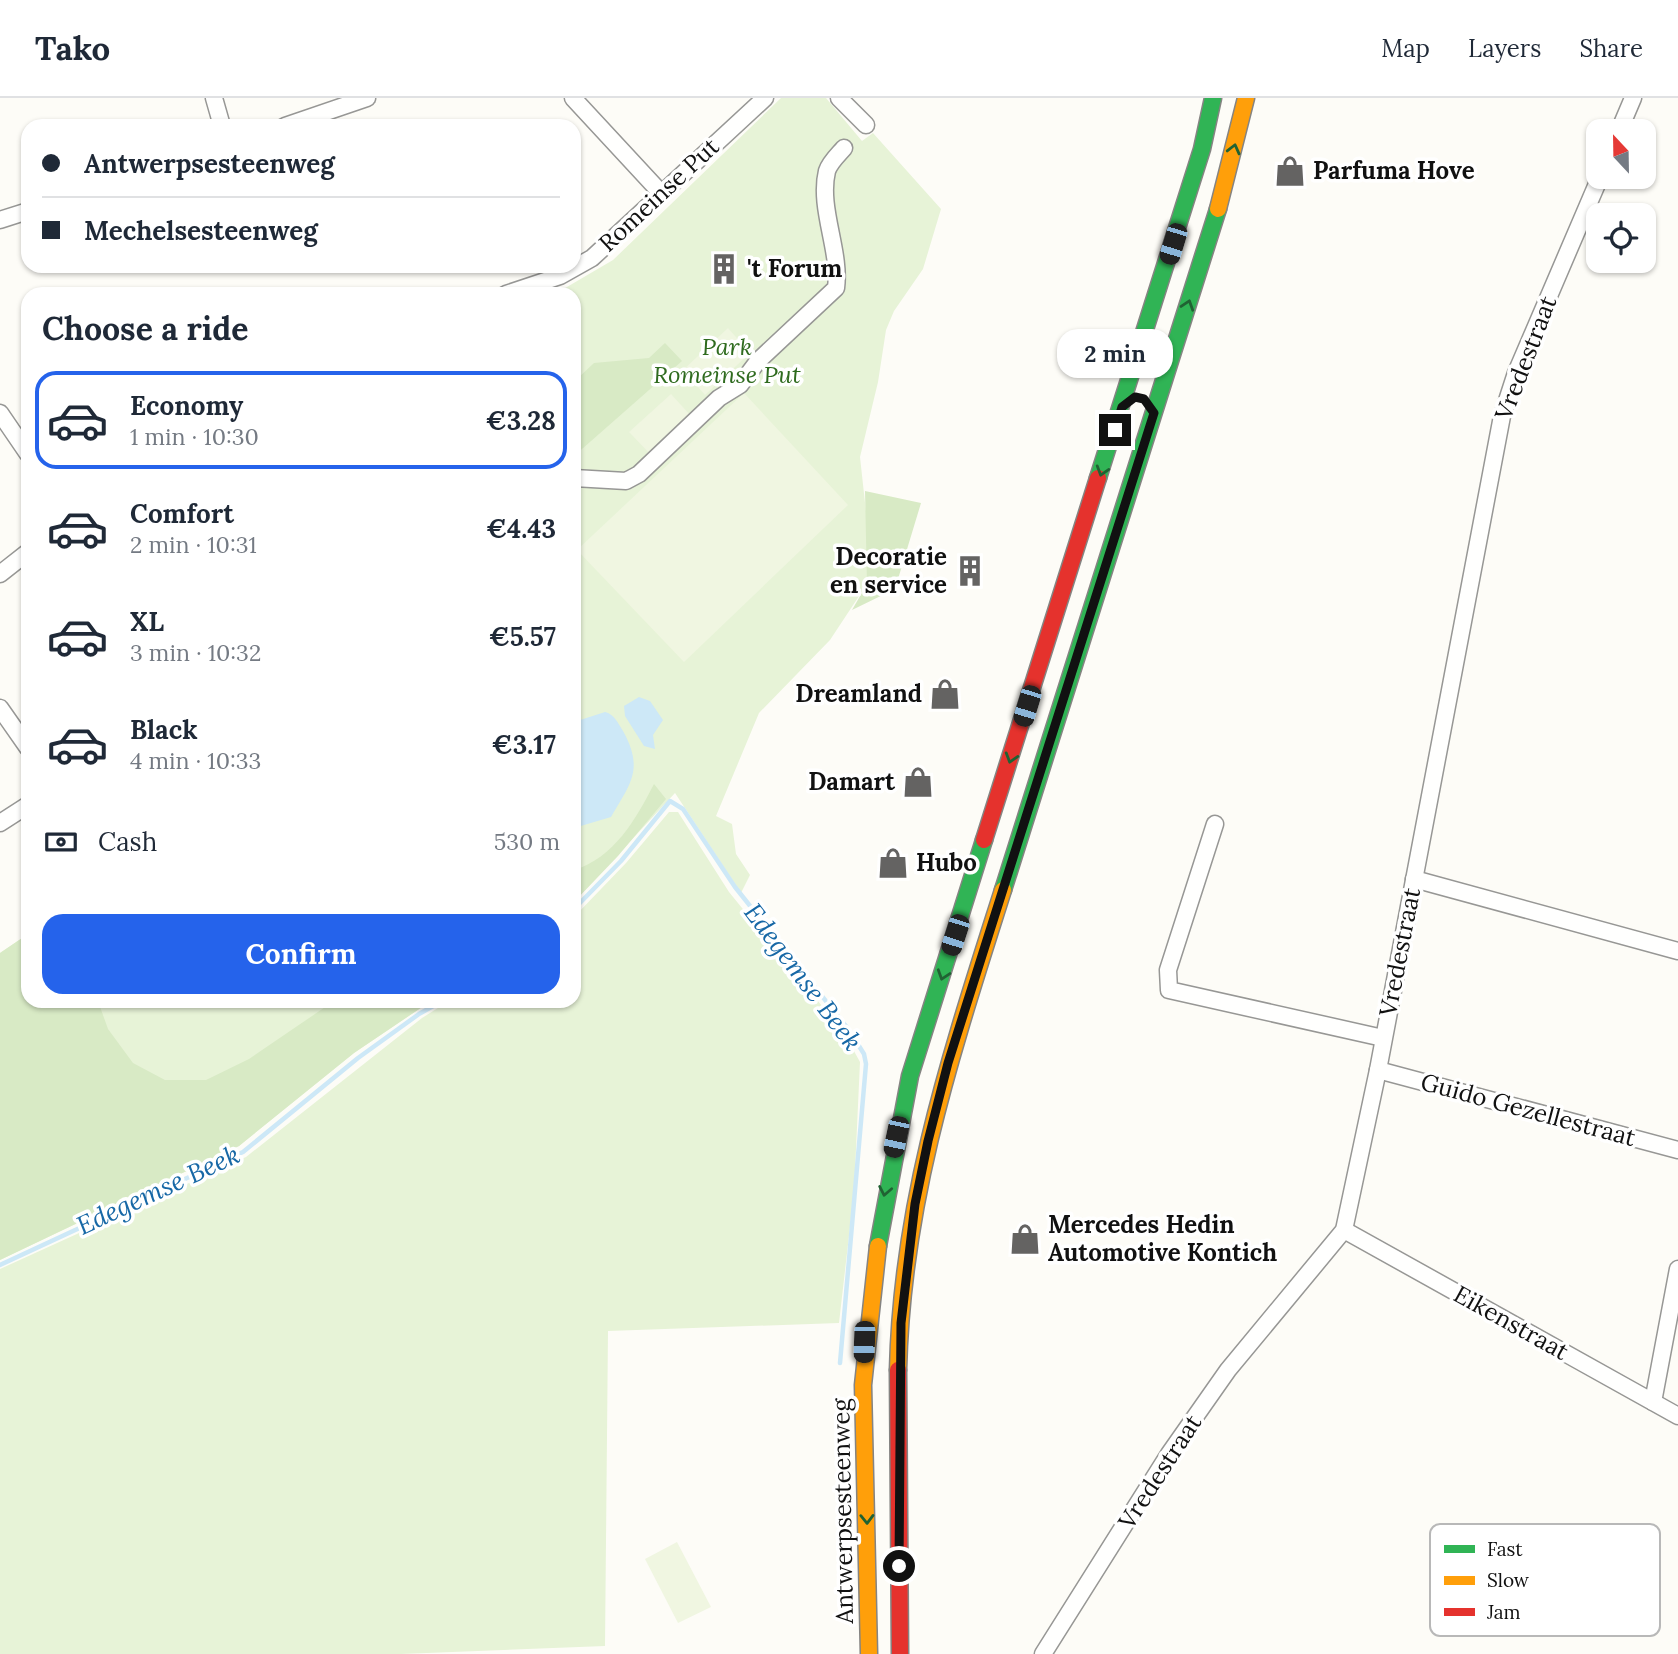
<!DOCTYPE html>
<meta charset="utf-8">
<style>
body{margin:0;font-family:Lora,serif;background:#f2f2f3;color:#1f2937;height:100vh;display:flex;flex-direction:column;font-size:26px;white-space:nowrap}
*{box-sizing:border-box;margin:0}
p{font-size:23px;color:#747a83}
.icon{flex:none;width:38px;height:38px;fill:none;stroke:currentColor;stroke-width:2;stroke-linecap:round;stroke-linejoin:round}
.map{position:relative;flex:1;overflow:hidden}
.side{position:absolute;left:21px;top:189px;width:560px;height:721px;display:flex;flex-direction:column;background:#fff;border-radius:21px;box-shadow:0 2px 5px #0004}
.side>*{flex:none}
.top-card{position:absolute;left:21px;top:21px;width:560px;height:154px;border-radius:21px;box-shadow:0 2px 5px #0004;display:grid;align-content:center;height:154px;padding:0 21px;background:#fff}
.needle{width:46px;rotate:338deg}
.fabs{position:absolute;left:1586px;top:21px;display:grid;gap:14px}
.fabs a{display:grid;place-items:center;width:70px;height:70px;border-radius:14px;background:#fff;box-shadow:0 2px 5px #0004;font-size:35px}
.end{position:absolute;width:32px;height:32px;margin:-16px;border:9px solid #111;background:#fff;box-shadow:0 0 0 4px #fff}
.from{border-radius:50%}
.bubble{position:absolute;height:49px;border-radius:21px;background:#fff;box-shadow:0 2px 5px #0004;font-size:23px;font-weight:800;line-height:49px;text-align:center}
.car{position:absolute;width:21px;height:42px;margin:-21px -10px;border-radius:9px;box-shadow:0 0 5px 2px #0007;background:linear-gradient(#222 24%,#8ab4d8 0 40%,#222 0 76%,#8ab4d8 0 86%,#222 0)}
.top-card b{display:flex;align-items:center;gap:24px;height:66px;font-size:26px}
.top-card b+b{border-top:2px solid #e0e1e3}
.top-card i{width:18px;height:18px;background:#1f2937}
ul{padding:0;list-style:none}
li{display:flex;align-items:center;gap:21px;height:98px;margin:0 14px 10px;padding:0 7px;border:4px solid transparent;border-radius:21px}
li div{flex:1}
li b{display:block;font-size:26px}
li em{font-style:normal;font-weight:800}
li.on{border-color:#2563eb}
li>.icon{width:63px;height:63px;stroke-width:1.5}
h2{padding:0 21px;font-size:32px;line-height:84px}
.pay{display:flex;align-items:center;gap:18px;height:77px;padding:0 21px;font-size:26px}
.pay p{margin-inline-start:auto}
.cta{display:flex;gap:14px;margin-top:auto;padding:14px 21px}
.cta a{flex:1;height:80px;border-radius:21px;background:#2563eb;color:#fff;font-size:28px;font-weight:800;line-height:80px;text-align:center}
header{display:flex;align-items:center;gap:42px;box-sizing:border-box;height:98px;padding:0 35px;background:#fff;border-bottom:2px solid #e0e1e3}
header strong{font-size:33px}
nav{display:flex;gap:38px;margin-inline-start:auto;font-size:24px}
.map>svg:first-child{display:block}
</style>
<header>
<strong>Tako</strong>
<nav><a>Map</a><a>Layers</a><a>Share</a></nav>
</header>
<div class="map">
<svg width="1678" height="1556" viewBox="0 0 1678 1556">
<rect width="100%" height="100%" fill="#fdfcf7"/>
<g fill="#e7f3d7">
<path d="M781 0H826L862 43 873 35 941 111 923 171 894 213 886 232 878 284 860 359 868 432 867 486 830 542 759 615 716 718 732 726 736 756 750 777 741 795 675 695 574 804V196H555L613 162Z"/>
<path d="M669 714H678L729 794 844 935 860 964 854 1094 839 1225 608 1233 605 1548 401 1556H0V1171L246 1059 422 920 449 903H574V819L626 765Z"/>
<path d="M28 836V903H431L354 955 239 1048 0 1162V855Z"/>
</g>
<g fill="#d8eac5">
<path d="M665 245 682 263 574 358V277L577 281 594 265 649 260Z"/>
<path d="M865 393 921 405 895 491 852 512 867 486Z"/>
<path d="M654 686 666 701 618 758 574 804V772C614 760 636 721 654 686Z"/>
<path d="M28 836V903H98L108 931 133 965 165 982H206L249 961 334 903H431L354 955 239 1048 0 1162V855Z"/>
</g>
<g fill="#f0f6e1">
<path d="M728 230 750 255 705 297 683 272Z"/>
<path d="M744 295 848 407 684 564 577 452Z"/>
<path d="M671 296 692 319 651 357 629 334Z"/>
<path d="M677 1444 711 1509 678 1525 645 1461Z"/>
</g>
<g fill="#cde8f7">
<path d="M639 599 650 603 663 622 653 637 655 651 644 648 625 618 624 608Z"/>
<path d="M605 614C614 616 618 625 623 633 644 671 631 685 611 719L574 730V624Z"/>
</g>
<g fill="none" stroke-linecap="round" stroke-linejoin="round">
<g stroke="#cde8f7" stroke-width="4.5">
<path d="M574 811 621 763 670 703 683 711 735 789 849 932 864 956 866 966 840 1265"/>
<path d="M0 1167 243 1054 358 960 419 916 442 903"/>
</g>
<defs>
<g id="street">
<path d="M214 0 222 28"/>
<path d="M573 0 661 95"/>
<path d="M839 0 866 27"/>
<path d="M285 28 367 0"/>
<path d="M1619 33 1633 0"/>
<path d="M0 122 28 113"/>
<path d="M506 196 560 178 592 160 765 0"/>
<path d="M0 315 28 356"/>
<path d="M574 380 626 383 639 376 719 300 740 287 758 263 836 190C841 153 818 110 827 73 830 64 838 57 844 50"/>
<path d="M0 476 28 454"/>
<path d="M0 610 28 650"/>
<path d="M0 725 28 707"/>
<path d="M1215 726 1168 872 1169 892 1383 940"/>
<path d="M1414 781 1678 853"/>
<path d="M1378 972 1678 1052"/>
<path d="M1344 1132 1678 1318"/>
<path d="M1653 1304 1678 1171"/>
<path d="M1043 1556 1169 1356 1228 1272 1344 1132 1378 972 1502 318 1516 275 1600 79"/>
</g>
<g id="fast">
<path d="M1098 380 1202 51 1213 0"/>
<path d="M1003 792 1218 111"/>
<path d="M878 1148 910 978 984 742"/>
</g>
<g id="slow">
<path d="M1218 111 1246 0"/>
<path d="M898 1272C902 1101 952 953 1003 792"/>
<path d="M869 1556 863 1287 878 1148"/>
</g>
<g id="jam">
<path d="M984 742 1098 380"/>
<path d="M898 1272 900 1556"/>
</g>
</defs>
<use href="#street" stroke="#979795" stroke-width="19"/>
<use href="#fast" stroke="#858482" stroke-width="19"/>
<use href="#slow" stroke="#858482" stroke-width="19"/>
<use href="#jam" stroke="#858482" stroke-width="19"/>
<use href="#street" stroke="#fffffe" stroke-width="16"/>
<use href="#fast" stroke="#30b455" stroke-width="16"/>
<use href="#slow" stroke="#ff9f0a" stroke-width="16"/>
<use href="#jam" stroke="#e5322d" stroke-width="16"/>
</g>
<defs><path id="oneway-chevron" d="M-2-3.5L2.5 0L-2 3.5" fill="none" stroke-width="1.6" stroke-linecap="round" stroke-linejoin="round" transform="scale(1.75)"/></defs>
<g stroke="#206233">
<use href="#oneway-chevron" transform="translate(1234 51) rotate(-76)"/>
<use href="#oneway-chevron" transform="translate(1188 207) rotate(-72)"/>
<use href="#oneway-chevron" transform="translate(1102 373) rotate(107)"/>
<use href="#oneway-chevron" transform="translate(1011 660) rotate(107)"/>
<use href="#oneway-chevron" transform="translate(943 877) rotate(108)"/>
<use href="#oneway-chevron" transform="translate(885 1093) rotate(101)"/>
<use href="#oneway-chevron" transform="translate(867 1421) rotate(89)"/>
</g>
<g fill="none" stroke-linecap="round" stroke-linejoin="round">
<path stroke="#111" stroke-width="9" d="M899 1468 901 1225 915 1106 928 1043 948 965 1154 315 1144 301 1135 299 1122 309 1115 332"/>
</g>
<defs>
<symbol id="shop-bare" viewBox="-9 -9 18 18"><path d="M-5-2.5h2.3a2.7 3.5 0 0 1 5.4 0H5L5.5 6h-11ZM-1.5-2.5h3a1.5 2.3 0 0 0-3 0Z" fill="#646362" stroke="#fff" stroke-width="2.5" paint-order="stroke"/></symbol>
<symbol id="building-bare" viewBox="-9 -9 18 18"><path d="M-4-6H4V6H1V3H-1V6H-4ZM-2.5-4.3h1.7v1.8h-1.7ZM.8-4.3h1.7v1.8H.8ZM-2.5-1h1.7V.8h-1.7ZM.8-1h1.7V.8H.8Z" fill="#646362" stroke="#fff" stroke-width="2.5" paint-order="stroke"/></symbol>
</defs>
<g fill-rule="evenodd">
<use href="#shop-bare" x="1268" y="51" width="44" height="44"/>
<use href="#building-bare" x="702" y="149" width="44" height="44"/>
<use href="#building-bare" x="948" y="451" width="44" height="44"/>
<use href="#shop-bare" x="923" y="574" width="44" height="44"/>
<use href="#shop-bare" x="896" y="662" width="44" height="44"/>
<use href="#shop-bare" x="871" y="743" width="44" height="44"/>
<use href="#shop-bare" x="1003" y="1119" width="44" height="44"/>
</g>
<g text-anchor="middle" stroke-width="7" stroke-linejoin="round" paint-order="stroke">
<g font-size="24" font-weight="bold" fill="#111" stroke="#fff" text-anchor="start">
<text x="1313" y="81">Parfuma Hove</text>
<text x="747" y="179">'t Forum</text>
<text x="947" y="467" text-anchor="end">Decoratie<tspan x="947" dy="28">en service</tspan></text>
<text x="922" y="604" text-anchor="end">Dreamland</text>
<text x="895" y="692" text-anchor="end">Damart</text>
<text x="916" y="773">Hubo</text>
<text x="1048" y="1135">Mercedes Hedin<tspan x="1048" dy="28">Automotive Kontich</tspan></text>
</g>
<g font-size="24" fill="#111" stroke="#fff">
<text transform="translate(659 97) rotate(-43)" y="8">Romeinse Put</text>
<text transform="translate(1526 260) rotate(-69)" y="8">Vredestraat</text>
<text transform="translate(1400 854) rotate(-79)" y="8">Vredestraat</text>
<text transform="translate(1528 1012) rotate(15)" y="8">Guido Gezellestraat</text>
<text transform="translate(1511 1225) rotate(29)" y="8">Eikenstraat</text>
<text transform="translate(1160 1374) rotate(-57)" y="8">Vredestraat</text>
<text transform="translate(843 1413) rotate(-91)" y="8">Antwerpsesteenweg</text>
</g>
<g font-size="24" font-style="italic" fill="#2f6b1f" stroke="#fff">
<text x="727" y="257">Park<tspan x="727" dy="28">Romeinse Put</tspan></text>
</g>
<g font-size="26" font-style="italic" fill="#1768a6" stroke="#fff">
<text transform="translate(803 879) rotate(53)" y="9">Edegemse Beek</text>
<text transform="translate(158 1092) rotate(-25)" y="9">Edegemse Beek</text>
</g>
</g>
<rect x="1430" y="1426" width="230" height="112" rx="10" fill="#fff" stroke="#b8b8b8" stroke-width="2"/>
<rect x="1444" y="1447" width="31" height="8" fill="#30b455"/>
<rect x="1444" y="1478" width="31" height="9" fill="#ff9f0a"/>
<rect x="1444" y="1510" width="31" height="8" fill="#e5322d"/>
<g font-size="19" fill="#111">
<text x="1487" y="1458">Fast</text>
<text x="1487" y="1489">Slow</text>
<text x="1487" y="1521">Jam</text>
</g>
</svg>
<div class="fabs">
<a><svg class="needle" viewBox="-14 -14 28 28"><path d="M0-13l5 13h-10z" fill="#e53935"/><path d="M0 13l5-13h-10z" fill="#747a83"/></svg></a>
<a><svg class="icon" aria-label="locate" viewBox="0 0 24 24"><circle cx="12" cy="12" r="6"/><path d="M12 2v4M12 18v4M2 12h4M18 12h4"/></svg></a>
</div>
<i class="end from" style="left:899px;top:1468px"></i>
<i class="end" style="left:1115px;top:332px"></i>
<div class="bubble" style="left:1057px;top:231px;width:116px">2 min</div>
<i class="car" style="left:1173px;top:146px;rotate:197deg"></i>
<i class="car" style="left:1027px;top:608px;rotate:197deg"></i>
<i class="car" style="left:955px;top:837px;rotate:198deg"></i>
<i class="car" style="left:896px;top:1039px;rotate:192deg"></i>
<i class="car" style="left:864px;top:1244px;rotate:182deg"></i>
<div class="top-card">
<b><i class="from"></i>Antwerpsesteenweg</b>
<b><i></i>Mechelsesteenweg</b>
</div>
<section class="side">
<h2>Choose a ride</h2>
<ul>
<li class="on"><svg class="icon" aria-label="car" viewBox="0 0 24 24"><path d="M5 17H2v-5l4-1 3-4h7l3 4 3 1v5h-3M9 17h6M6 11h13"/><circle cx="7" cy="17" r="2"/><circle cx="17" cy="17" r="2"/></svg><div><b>Economy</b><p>1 min · 10:30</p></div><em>€3.28</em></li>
<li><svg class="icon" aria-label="car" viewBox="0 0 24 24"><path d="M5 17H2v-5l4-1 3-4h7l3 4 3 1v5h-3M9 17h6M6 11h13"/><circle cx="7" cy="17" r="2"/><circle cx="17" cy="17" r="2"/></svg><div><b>Comfort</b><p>2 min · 10:31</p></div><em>€4.43</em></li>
<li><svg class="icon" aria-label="car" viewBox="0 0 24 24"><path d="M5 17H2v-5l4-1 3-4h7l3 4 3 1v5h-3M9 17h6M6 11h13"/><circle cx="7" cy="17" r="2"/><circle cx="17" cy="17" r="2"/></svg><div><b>XL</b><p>3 min · 10:32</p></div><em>€5.57</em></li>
<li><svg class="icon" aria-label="car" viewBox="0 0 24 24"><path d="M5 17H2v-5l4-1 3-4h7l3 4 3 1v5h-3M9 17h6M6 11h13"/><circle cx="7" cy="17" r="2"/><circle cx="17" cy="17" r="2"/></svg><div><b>Black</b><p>4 min · 10:33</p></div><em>€3.17</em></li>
</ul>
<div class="pay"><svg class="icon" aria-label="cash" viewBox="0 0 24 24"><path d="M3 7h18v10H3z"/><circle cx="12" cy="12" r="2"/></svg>Cash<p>530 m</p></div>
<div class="cta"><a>Confirm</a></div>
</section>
</div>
